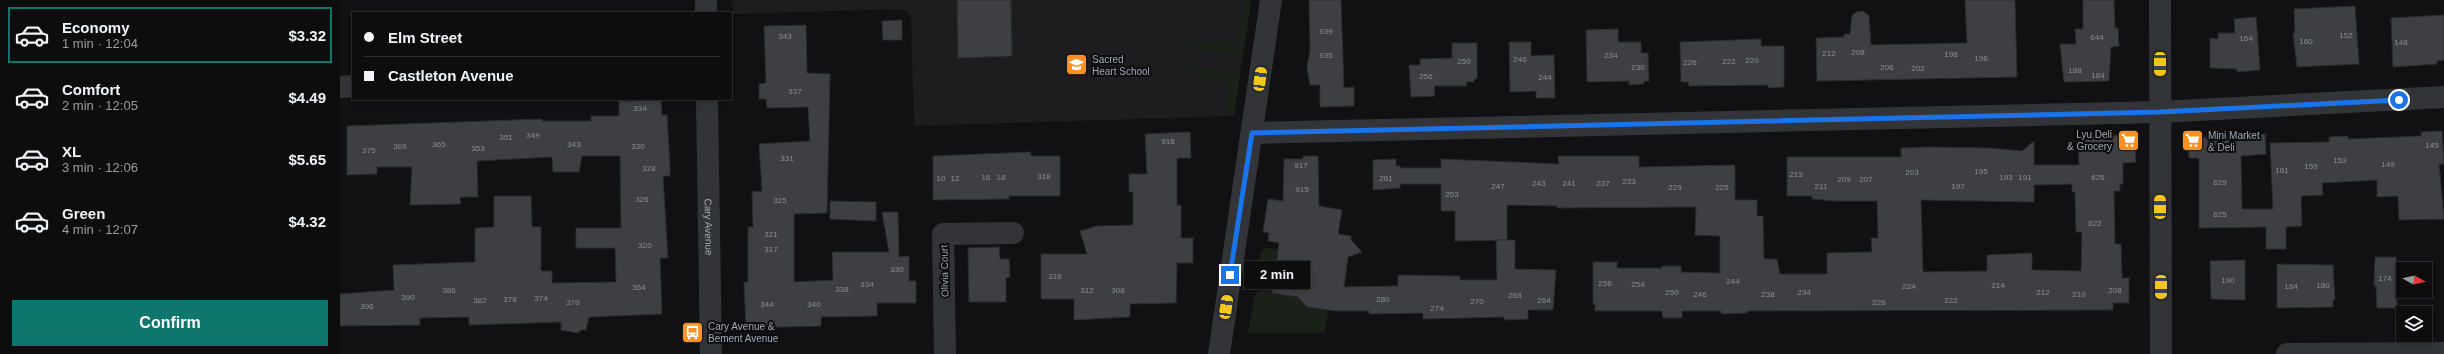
<!DOCTYPE html>
<meta charset="utf-8">
<style>
body{margin:0;font-family:Arial,sans-serif;background:#1b1b1c;color:#f1f3f6;height:100vh;display:flex;flex-direction:column;font-size:15px;white-space:nowrap}
*{box-sizing:border-box;margin:0}
p{font-size:13px;color:#9a9c9e}
.icon{flex:none;width:22px;height:22px;fill:none;stroke:currentColor;stroke-width:2;stroke-linecap:round;stroke-linejoin:round}
.map{position:relative;flex:1;overflow:hidden}
.side{display:flex;flex-direction:column;background:#0d0d0e;width:340px}
.side>*{flex:none}
.hud{position:absolute;left:12px;top:12px;width:380px;height:88px;border-radius:0px;box-shadow:0 2px 6px #0003,0 0 0 1px #2d2d2e;display:grid;align-content:center;height:88px;padding:0 12px;background:#0d0d0e}
.needle{width:26px;rotate:98deg}
.tools{position:absolute;left:2056px;top:262px;display:grid;gap:8px}
.tools a{display:grid;place-items:center;width:36px;height:36px;border-radius:0px;background:#0d0d0e;box-shadow:0 2px 6px #0003,0 0 0 1px #2d2d2e;font-size:20px}
.end{position:absolute;width:18px;height:18px;margin:-9px;border:5px solid #1a73e8;background:#fff;box-shadow:0 0 0 2px #fff}
.from{border-radius:50%}
.bubble{position:absolute;height:28px;border-radius:0px;background:#0d0d0e;box-shadow:0 2px 6px #0003,0 0 0 1px #2d2d2e;font-size:13px;font-weight:800;line-height:28px;text-align:center}
.car{position:absolute;width:12px;height:24px;margin:-12px -6px;border-radius:5px;box-shadow:0 0 3px 1px #0007;background:linear-gradient(#f5c518 24%,#345 0 40%,#f5c518 0 76%,#345 0 86%,#f5c518 0)}
.hud b{display:flex;align-items:center;gap:14px;height:38px;font-size:15px}
.hud b+b{border-top:1px solid #2d2d2e}
.hud i{width:10px;height:10px;background:#f1f3f6}
ul{padding:7px 0 0;list-style:none}
li{display:flex;align-items:center;gap:12px;height:56px;margin:0 8px 6px;padding:0 4px;border:2px solid transparent;border-radius:0px}
li div{flex:1}
li b{display:block;font-size:15px}
li em{font-style:normal;font-weight:800}
li.active{border-color:#0f766e}
li>.icon{width:36px;height:36px;stroke-width:1.5}
.cta{display:flex;gap:8px;margin-top:auto;padding:8px 12px}
.cta a{flex:1;height:46px;border-radius:0px;background:#0f766e;color:#fff;font-size:16px;font-weight:800;line-height:46px;text-align:center}
main{display:flex;flex:1;min-height:0}
.map>svg:first-child{display:block}
</style>
<main>
<section class="side">
<ul>
<li class="active"><svg class="icon" aria-label="car" viewBox="0 0 24 24"><path d="M5 17H2v-5l4-1 3-4h7l3 4 3 1v5h-3M9 17h6M6 11h13"/><circle cx="7" cy="17" r="2"/><circle cx="17" cy="17" r="2"/></svg><div><b>Economy</b><p>1 min · 12:04</p></div><em>$3.32</em></li>
<li><svg class="icon" aria-label="car" viewBox="0 0 24 24"><path d="M5 17H2v-5l4-1 3-4h7l3 4 3 1v5h-3M9 17h6M6 11h13"/><circle cx="7" cy="17" r="2"/><circle cx="17" cy="17" r="2"/></svg><div><b>Comfort</b><p>2 min · 12:05</p></div><em>$4.49</em></li>
<li><svg class="icon" aria-label="car" viewBox="0 0 24 24"><path d="M5 17H2v-5l4-1 3-4h7l3 4 3 1v5h-3M9 17h6M6 11h13"/><circle cx="7" cy="17" r="2"/><circle cx="17" cy="17" r="2"/></svg><div><b>XL</b><p>3 min · 12:06</p></div><em>$5.65</em></li>
<li><svg class="icon" aria-label="car" viewBox="0 0 24 24"><path d="M5 17H2v-5l4-1 3-4h7l3 4 3 1v5h-3M9 17h6M6 11h13"/><circle cx="7" cy="17" r="2"/><circle cx="17" cy="17" r="2"/></svg><div><b>Green</b><p>4 min · 12:07</p></div><em>$4.32</em></li>
</ul>
<div class="cta"><a>Confirm</a></div>
</section>
<div class="map">
<svg width="2104" height="354" viewBox="0 0 2104 354">
<rect width="100%" height="100%" fill="#111113"/>
<path fill="#1d1d20" d="M392 0H911L894 116 574 126 571 17 567 11 559 9 393 14Z"/>
<g fill="#192119">
<path d="M905 0H911L903 56 841 45 843 42 899 43Z"/>
<path d="M845 66 900 74 894 114 884 110 889 84 840 67Z"/>
<path d="M924 248 938 249 933 278 924 275 919 269 920 253Z"/>
<path d="M949 281 967 307 983 309 989 303 985 333H908L915 293 922 290 932 289V293Z"/>
</g>
<g fill="#3d3f43" stroke="#2b2c2f" fill-rule="evenodd">
<path d="M617 0H671L672 56 618 58Z"/>
<path d="M969 0H1001L1004 88 1014 87V106L980 107V85H970L967 68 970 50Z"/>
<path d="M1625 0H1675L1677 77 1477 81 1476 38 1504 37V34H1510L1512 16 1516 12 1523 11 1529 16 1531 45 1627 43Z"/>
<path d="M1743 0H1774L1775 28H1778L1779 46 1771 47 1769 81 1724 82 1720 44H1736L1735 29H1743Z"/>
<path d="M2015 6 2019 64 1957 67 1953 33H1955L1954 9Z"/>
<path d="M2104 15V60L2097 61V64L2053 67 2051 18Z"/>
<path d="M1916 17 1920 70 1897 72V69L1870 68V38L1878 39V33H1895L1894 19Z"/>
<path d="M562 20V40H543L542 21Z"/>
<path d="M466 25 467 73 490 74 487 213 454 214V282L493 280 492 252H549L542 212H558L559 257 569 256V281H576V303H537V316L481 317V326L406 328 404 282H408V227H413L412 192 422 191 419 144 470 141 468 107 427 108 426 99H419V84L426 83 424 26Z"/>
<path d="M1278 29V42H1301V53H1308L1309 81H1304V84L1289 85V81L1247 82 1246 30Z"/>
<path d="M1421 39V46H1444V87L1428 88V85L1349 86 1348 82H1341L1340 42Z"/>
<path d="M1169 42H1191V56L1214 55 1215 98H1196V91L1170 92Z"/>
<path d="M1112 43H1137V79H1134V82H1126L1127 86H1094L1095 96 1071 97 1069 65H1080V59L1112 58Z"/>
<path d="M321 100 322 115H327L330 165V176H323L328 258H320L322 314 249 317 246 330H241L238 333 221 330V322L129 325V317L80 318V325L0 326V294L54 290 53 265 135 262V228L154 227V196H191L192 227H201V271H212V283L276 282 275 248H236V228H281L280 156H242L239 172H213L212 157 137 161 138 197H120L121 204 70 205 72 167H37V174L7 175V126L202 119V121H251V116H279V101Z"/>
<path d="M2102 131 2104 164H2099L2104 219 2059 220 2058 196 2037 197V180L1982 183 1983 195 1961 196 1962 226 1946 227V249H1926V227L1859 228V158H1849L1848 138 1925 134 1926 154 1901 156 1902 209H1933L1930 143 1989 142V137L2008 136V139L2081 136V132Z"/>
<path d="M850 132 851 158H837V205H841V238H853V263H837L836 303 790 304V317L734 320V299H701V254H747L740 231 757 226 793 225V192H789V174H807L805 134Z"/>
<path d="M1794 135 1796 162 1783 163V184H1780V191H1774L1775 244H1781L1782 278H1789V303H1773V310L1407 311V313L1381 314V311H1342V318H1323L1322 311H1255V304H1253V262H1277V268H1322V266H1341V272L1380 273V236L1355 235 1356 207 1217 208V206L1167 205V240L1115 241V211H1101V184H1060V188L1033 190V160L1056 159V166H1060V168H1101V159L1219 164 1218 156H1299V167L1395 165V200H1417V216H1423L1424 259H1437L1440 274H1487V253L1532 252 1531 238H1538L1537 201H1495L1472 199V196H1447V157H1561V148L1588 147 1650 148 1682 151 1694 141V165H1739L1738 137ZM1732 184V192H1735L1736 232H1742L1741 271 1692 270V253L1647 255V271L1583 272 1581 200 1694 202V185Z"/>
<path d="M691 152V156H720V196H669V199L593 200V156Z"/>
<path d="M963 156H978L979 206 1002 210 998 234 1011 236V240L1022 252 1008 257 1004 287 1058 286V275L1120 276V280H1157L1156 240H1175V269L1216 270 1213 310H1188V319L1164 320V317L1083 319V313L1029 314V311H996L967 307 958 297 932 293 939 243 928 241 929 233 923 232 928 199 943 201 944 159H963Z"/>
<path d="M490 201 536 202V221L490 219Z"/>
<path d="M659 247 660 259H669L670 277 666 278V302H629L628 248Z"/>
<path d="M2035 257H2056L2057 308H2037L2036 286H2034Z"/>
<path d="M1905 260V300L1871 299 1870 261Z"/>
<path d="M1937 264 1993 265 1995 300H1993V307L1937 308Z"/>
</g>
<g fill="none" stroke-linecap="round" stroke-linejoin="round">
<g stroke="#323438" stroke-width="22">
<path d="M366 0V13"/>
<path d="M0 87 13 86"/>
<path id="s1" d="M367 99 371 354"/>
<path d="M912 133 1820 112 2104 97"/>
<path d="M605 354 603 234 673 233"/>
<path d="M1947 354 2104 353"/>
</g>
<g stroke="#323438" stroke-width="22">
<path d="M1820 0 1821 354"/>
<path d="M879 354 931 0"/>
</g>
</g>
<g fill="none" stroke-linecap="round" stroke-linejoin="round">
<path stroke="#1a73e8" stroke-width="5" d="M890 275 912 133 1820 112 2059 100"/>
</g>
<defs>
<symbol id="school-square" viewBox="-11 -11 22 22"><rect x="-9" y="-9" width="18" height="18" rx="4" fill="#fd901e" stroke="#0c0c0e"/><path d="M0-5L7-2L0 1L-7-2ZM-4 1L0 2.5L4 1V4Q0 6-4 4Z" fill="#fff"/></symbol>
<symbol id="supermarket-square" viewBox="-11 -11 22 22"><rect x="-9" y="-9" width="18" height="18" rx="4" fill="#fd901e" stroke="#0c0c0e"/><path d="M-6-5.5h2.5l.6 2H6L4.5 2H-2.5L-4.4-4H-6ZM-1.5 3.2a1.3 1.3 0 1 0 .1 0ZM3 3.2a1.3 1.3 0 1 0 .1 0Z" fill="#fff"/></symbol>
<symbol id="bus-square" viewBox="-11 -11 22 22"><rect x="-9" y="-9" width="18" height="18" rx="4" fill="#fd901e" stroke="#0c0c0e"/><path d="M-5-6H5V4H4V6H2V4H-2V6H-4V4H-5ZM-3.5-4V0h7V-4ZM-3.5 1.2v1.5H-2V1.2ZM2 1.2v1.5H3.5V1.2Z" fill="#fff"/></symbol>
</defs>
<g fill-rule="evenodd">
<use href="#school-square" x="724" y="52" width="25" height="25"/>
<use href="#supermarket-square" x="1776" y="128" width="25" height="25"/>
<use href="#supermarket-square" x="1840" y="128" width="25" height="25"/>
<use href="#bus-square" x="340" y="320" width="25" height="25"/>
</g>
<g text-anchor="middle" stroke-width="4" stroke-linejoin="round" paint-order="stroke">
<g font-size="8" fill="#888f98">
<text x="986" y="34">939</text>
<text x="2006" y="38">152</text>
<text x="445" y="39">343</text>
<text x="1757" y="40">644</text>
<text x="1906" y="41">164</text>
<text x="1966" y="44">160</text>
<text x="2061" y="45">148</text>
<text x="1518" y="55">208</text>
<text x="1489" y="56">212</text>
<text x="1611" y="57">198</text>
<text x="986" y="58">935</text>
<text x="1271" y="58">234</text>
<text x="1641" y="61">196</text>
<text x="1180" y="62">246</text>
<text x="1412" y="63">220</text>
<text x="1124" y="64">250</text>
<text x="1389" y="64">222</text>
<text x="1350" y="65">226</text>
<text x="1298" y="70">230</text>
<text x="1547" y="70">206</text>
<text x="1578" y="71">202</text>
<text x="1735" y="73">188</text>
<text x="1758" y="78">184</text>
<text x="1086" y="79">256</text>
<text x="1205" y="80">244</text>
<text x="455" y="94">337</text>
<text x="300" y="111">334</text>
<text x="193" y="138">349</text>
<text x="166" y="140">351</text>
<text x="828" y="144">918</text>
<text x="99" y="147">365</text>
<text x="234" y="147">343</text>
<text x="2092" y="148">145</text>
<text x="60" y="149">369</text>
<text x="298" y="149">330</text>
<text x="138" y="151">353</text>
<text x="29" y="153">375</text>
<text x="447" y="161">331</text>
<text x="2000" y="163">153</text>
<text x="2048" y="167">149</text>
<text x="961" y="168">917</text>
<text x="1971" y="169">159</text>
<text x="309" y="171">328</text>
<text x="1942" y="173">161</text>
<text x="1641" y="174">195</text>
<text x="1572" y="175">203</text>
<text x="1456" y="177">213</text>
<text x="704" y="179">318</text>
<text x="646" y="180">16</text>
<text x="661" y="180">18</text>
<text x="1666" y="180">193</text>
<text x="1685" y="180">191</text>
<text x="1758" y="180">626</text>
<text x="601" y="181">10</text>
<text x="615" y="181">12</text>
<text x="1046" y="181">261</text>
<text x="1504" y="182">209</text>
<text x="1526" y="182">207</text>
<text x="1289" y="184">233</text>
<text x="1880" y="185">629</text>
<text x="1199" y="186">243</text>
<text x="1229" y="186">241</text>
<text x="1263" y="186">237</text>
<text x="1158" y="189">247</text>
<text x="1481" y="189">211</text>
<text x="1618" y="189">197</text>
<text x="1335" y="190">229</text>
<text x="1382" y="190">225</text>
<text x="962" y="192">915</text>
<text x="1112" y="197">253</text>
<text x="302" y="202">326</text>
<text x="440" y="203">325</text>
<text x="1880" y="217">625</text>
<text x="1755" y="226">622</text>
<text x="431" y="237">321</text>
<text x="305" y="248">320</text>
<text x="431" y="252">317</text>
<text x="557" y="272">330</text>
<text x="715" y="279">316</text>
<text x="2045" y="281">174</text>
<text x="1888" y="283">190</text>
<text x="1393" y="284">244</text>
<text x="1265" y="286">256</text>
<text x="527" y="287">334</text>
<text x="1298" y="287">254</text>
<text x="1658" y="288">214</text>
<text x="1983" y="288">180</text>
<text x="1569" y="289">224</text>
<text x="1951" y="289">184</text>
<text x="299" y="290">364</text>
<text x="502" y="292">338</text>
<text x="109" y="293">386</text>
<text x="747" y="293">312</text>
<text x="778" y="293">308</text>
<text x="1775" y="293">208</text>
<text x="1332" y="295">250</text>
<text x="1464" y="295">234</text>
<text x="1703" y="295">212</text>
<text x="1360" y="297">246</text>
<text x="1428" y="297">238</text>
<text x="1739" y="297">210</text>
<text x="1175" y="298">268</text>
<text x="68" y="300">390</text>
<text x="201" y="301">374</text>
<text x="170" y="302">378</text>
<text x="1043" y="302">280</text>
<text x="140" y="303">382</text>
<text x="1204" y="303">264</text>
<text x="1611" y="303">222</text>
<text x="1137" y="304">270</text>
<text x="233" y="305">370</text>
<text x="1539" y="305">226</text>
<text x="427" y="307">344</text>
<text x="474" y="307">340</text>
<text x="27" y="309">396</text>
<text x="1097" y="311">274</text>
</g>
<g font-size="10" fill="#a1aab4" stroke="#0c0c0e" text-anchor="start">
<text x="752" y="63">Sacred<tspan x="752" dy="12">Heart School</tspan></text>
<text x="1772" y="138" text-anchor="end">Lyu Deli<tspan x="1772" dy="12">&amp; Grocery</tspan></text>
<text x="1868" y="139">Mini Market<tspan x="1868" dy="12">&amp; Deli</tspan></text>
<text x="368" y="330">Cary Avenue &amp;<tspan x="368" dy="12">Bement Avenue</tspan></text>
</g>
<g font-size="10" fill="#a1aab4" stroke="#0c0c0e">
<text dy="4" stroke="none"><textPath href="#s1" startOffset="128">Cary Avenue</textPath></text>
<text transform="translate(604 271) rotate(-91)" y="4">Olivia Court</text>
</g>
</g>
</svg>
<div class="tools">
<a><svg class="needle" viewBox="-14 -14 28 28"><path d="M0-13l5 13h-10z" fill="#e53935"/><path d="M0 13l5-13h-10z" fill="#9a9c9e"/></svg></a>
<a><svg class="icon" aria-label="layers" viewBox="0 0 24 24"><path d="M12 4l9 5-9 5-9-5zM3 14l9 5 9-5"/></svg></a>
</div>
<i class="end from" style="left:2059px;top:100px"></i>
<i class="end" style="left:890px;top:275px"></i>
<div class="bubble" style="left:904px;top:261px;width:66px">2 min</div>
<i class="car" style="left:1820px;top:64px;rotate:180deg"></i>
<i class="car" style="left:920px;top:79px;rotate:8deg"></i>
<i class="car" style="left:1820px;top:207px;rotate:0deg"></i>
<i class="car" style="left:1821px;top:287px;rotate:180deg"></i>
<i class="car" style="left:886px;top:307px;rotate:8deg"></i>
<div class="hud">
<b><i class="from"></i>Elm Street</b>
<b><i></i>Castleton Avenue</b>
</div>
</div>
</main>
